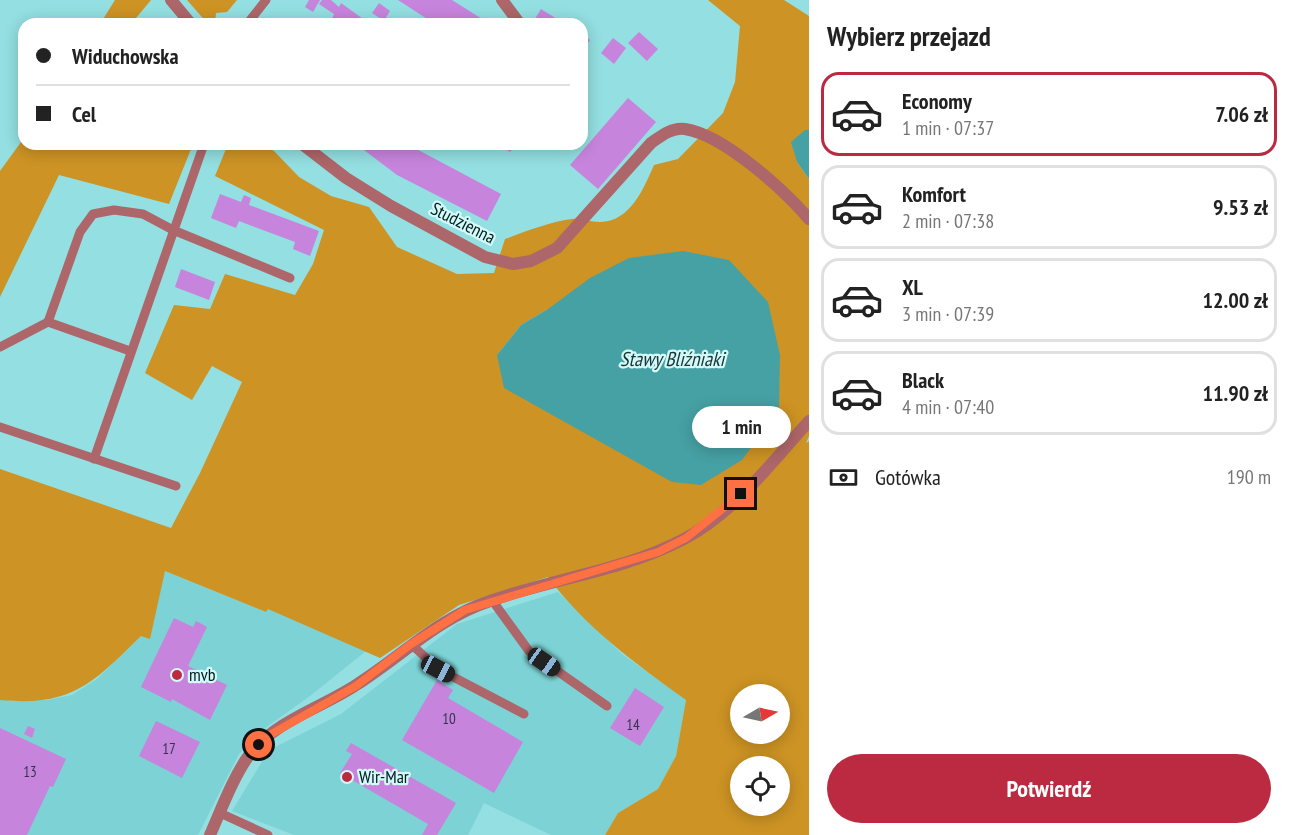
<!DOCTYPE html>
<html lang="pl">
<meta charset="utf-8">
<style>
body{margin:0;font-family:"PT Sans Narrow",sans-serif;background:#f6f6f6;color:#222;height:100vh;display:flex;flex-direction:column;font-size:22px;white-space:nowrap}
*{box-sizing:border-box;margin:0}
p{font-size:20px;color:#767676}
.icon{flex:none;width:33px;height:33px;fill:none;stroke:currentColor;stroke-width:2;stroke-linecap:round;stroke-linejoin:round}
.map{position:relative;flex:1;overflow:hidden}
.panel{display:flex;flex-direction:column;background:#fff;width:480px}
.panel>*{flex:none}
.guide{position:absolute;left:18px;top:18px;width:570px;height:132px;border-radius:18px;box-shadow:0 3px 15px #0003;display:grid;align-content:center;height:132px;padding:0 18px;background:#fff}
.needle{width:39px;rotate:81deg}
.buttons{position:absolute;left:730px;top:684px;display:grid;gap:12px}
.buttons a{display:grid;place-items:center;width:60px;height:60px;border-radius:50%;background:#fff;box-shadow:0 3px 15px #0003;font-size:30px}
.end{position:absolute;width:27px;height:27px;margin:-14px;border:8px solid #ff7043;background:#111;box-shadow:0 0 0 3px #111}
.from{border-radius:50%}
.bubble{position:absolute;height:42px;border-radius:21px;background:#fff;box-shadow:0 3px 15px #0003;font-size:20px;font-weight:800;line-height:42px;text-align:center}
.car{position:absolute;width:18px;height:36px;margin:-18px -9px;border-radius:8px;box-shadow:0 0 4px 2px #0007;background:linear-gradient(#222 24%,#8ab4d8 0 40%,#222 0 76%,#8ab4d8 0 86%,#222 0)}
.guide b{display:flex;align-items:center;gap:21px;height:57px;font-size:22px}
.guide b+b{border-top:2px solid #e0e0e0}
.guide i{width:15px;height:15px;background:#222}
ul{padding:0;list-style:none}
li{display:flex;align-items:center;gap:18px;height:84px;margin:0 12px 9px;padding:0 6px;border:3px solid #e0e0e0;border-radius:18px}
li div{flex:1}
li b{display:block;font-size:22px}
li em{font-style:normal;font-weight:800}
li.active{border-color:#bb2a41}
li>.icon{width:54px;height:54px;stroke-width:1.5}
h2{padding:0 18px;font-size:27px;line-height:72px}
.pay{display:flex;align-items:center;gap:15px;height:66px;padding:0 18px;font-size:22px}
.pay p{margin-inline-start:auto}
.primary-button{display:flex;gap:12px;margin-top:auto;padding:12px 18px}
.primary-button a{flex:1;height:69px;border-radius:36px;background:#bb2a41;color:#fff;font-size:24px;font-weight:800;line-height:69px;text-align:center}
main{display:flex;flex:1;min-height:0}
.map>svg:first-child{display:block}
</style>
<main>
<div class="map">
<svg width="809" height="835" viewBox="0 0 809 835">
<rect width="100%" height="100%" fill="#93dfe1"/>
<g fill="#7cd2d4">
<path d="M165 571 265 612 268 608 366 651 310 696 261 731 239 754 198 835H0V700H47L72 695 97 679 141 636Z"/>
<path d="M558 592 622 654 686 700 676 756 658 789 618 813 605 835H551L484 803 468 835H294L232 811 269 750 341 714 457 624Z"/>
</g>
<g fill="#cd9324" fill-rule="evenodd">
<path d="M115 0H151L136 18 141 24H100Z"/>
<path d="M187 0H237L227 12 216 13 215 24H208Z"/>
<path d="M708 0H784L809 16V130H805L797 162 809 179V436L806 443 809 441V835H605L618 813 658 789 676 756 686 700C636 664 585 627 548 577L459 605 380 658 268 609 266 612 165 571 150 639 141 636C93 683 72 707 0 700V469L171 528 200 473 242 382 212 366 192 400 145 373 174 305 210 309 225 274 295 295 313 264 324 230 215 176 228 144H260L274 151 299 177 331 196 369 207 397 247 457 274 494 273 505 239C527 231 549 222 572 219 581 218 590 222 600 222 630 222 644 188 654 165L678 159 723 113 735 82 740 26ZM548 309 497 355 521 325ZM741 694H780V734H741ZM741 766H780V806H741Z"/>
<path d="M24 138V144H193L169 204 59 175 0 297V171Z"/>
</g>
<g fill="#46a1a4">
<path d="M805 130H809V179L797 162 791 142Z"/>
<path d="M683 251 729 260 768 302 780 355 779 409 742 460 701 485 672 482 504 388 497 355 521 325 548 309 590 278 629 258Z"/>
</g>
<g fill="#c784dc">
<path d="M309 0H320L313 12 305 7Z"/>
<path d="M322 0H331L339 7 341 3 370 24H339L332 19 334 14 319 4Z"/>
<path d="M398 0H452L490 24H435Z"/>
<path d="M379 3 390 11 384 21 372 13Z"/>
<path d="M541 9 565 24 533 22Z"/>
<path d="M639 32 658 49 647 61 628 43Z"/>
<path d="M582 34 590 40 582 52Z"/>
<path d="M613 38 626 48 614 64 601 53Z"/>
<path d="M628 98 656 122 598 189 570 165Z"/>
<path d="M356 144H407L501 194 487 221 397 175Z"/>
<path d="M499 144H511L514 147 510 152Z"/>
<path d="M220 194 241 202 244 195 251 198 249 205 319 231 310 256 293 249 295 242 239 221 236 228 211 218Z"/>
<path d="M181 269 215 282 209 300 175 287Z"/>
<path d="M174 618 193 627 196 621 207 627 188 666 227 685 210 720 172 699 171 702 141 687Z"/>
<path d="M437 680 453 690 448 698 523 742 494 793 402 740Z"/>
<path d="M635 688 664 707 640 746 610 728Z"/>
<path d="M156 721 200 742 182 778 139 756Z"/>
<path d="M28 726 35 729 32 738 24 734Z"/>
<path d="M0 728 66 759 53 787 50 786 27 835H0Z"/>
<path d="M351 743 456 803 437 835H422L428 824 340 773 352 754 346 751Z"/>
</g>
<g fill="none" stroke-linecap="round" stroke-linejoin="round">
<g stroke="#ad6669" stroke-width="9">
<path d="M247 24 266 0"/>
<path d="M0 347 48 322"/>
<path d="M130 351 48 322 80 232 93 214 114 210 143 214 173 230 290 278"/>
<path d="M0 427 176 486"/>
<path d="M94 459 204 144"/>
<path d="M492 600 529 651 607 706"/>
<path d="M411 644 438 669 524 714"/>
<path d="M220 813 268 835"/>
</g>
<g stroke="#ad6669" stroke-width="12">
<path d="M171 0 191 24"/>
<path d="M502 0 520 24"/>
<path d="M302 144 346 178 391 206 485 257 513 264 531 261 557 248 651 143C661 136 672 127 685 129 724 135 784 190 809 219"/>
<path d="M210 835C221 810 234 775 250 754 275 721 323 707 356 685 402 656 438 618 490 601 554 578 623 571 684 539 734 513 772 462 809 421"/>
</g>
</g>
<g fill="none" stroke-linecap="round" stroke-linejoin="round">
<path stroke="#ff7043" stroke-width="8" d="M259 745 268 736 356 686 411 644 465 610 658 552 686 538 741 494"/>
</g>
<g fill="#bb2a41" stroke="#d4f9f9" stroke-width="2">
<circle cx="177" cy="675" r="6"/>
<circle cx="347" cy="777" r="6"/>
</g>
<g text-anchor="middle" stroke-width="4.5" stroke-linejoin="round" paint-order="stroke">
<g font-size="15" fill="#32364d">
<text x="449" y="724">10</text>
<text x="633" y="730">14</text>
<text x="169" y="754">17</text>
<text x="30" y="777">13</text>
</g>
<g font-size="18" fill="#001c1d" stroke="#d4f9f9">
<text transform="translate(463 223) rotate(27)" y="6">Studzienna</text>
</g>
<g font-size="18" fill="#001c1d" stroke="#d4f9f9" text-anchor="start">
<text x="189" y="681">mvb</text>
<text x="359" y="783">Wir-Mar</text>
</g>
<g font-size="20" font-style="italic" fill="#193637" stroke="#d4f9f9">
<text x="672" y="366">Stawy Bliźniaki</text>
</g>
</g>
</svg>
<div class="buttons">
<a><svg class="needle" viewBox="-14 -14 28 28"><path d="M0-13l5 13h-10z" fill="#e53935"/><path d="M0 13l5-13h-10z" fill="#767676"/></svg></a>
<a><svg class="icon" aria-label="locate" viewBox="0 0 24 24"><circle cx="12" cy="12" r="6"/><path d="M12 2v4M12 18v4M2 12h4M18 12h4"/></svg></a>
</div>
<i class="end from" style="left:259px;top:745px"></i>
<i class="end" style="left:741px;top:494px"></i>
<div class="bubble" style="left:692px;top:406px;width:99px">1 min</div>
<i class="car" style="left:544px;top:662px;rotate:125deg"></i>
<i class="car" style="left:438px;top:669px;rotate:118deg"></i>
<div class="guide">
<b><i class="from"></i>Widuchowska</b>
<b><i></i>Cel</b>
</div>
</div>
<section class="panel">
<h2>Wybierz przejazd</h2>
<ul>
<li class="active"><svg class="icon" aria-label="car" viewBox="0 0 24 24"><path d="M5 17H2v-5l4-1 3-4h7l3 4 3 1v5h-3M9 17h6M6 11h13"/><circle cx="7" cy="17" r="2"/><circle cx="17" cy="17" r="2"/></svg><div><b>Economy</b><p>1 min · 07:37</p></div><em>7.06 zł</em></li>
<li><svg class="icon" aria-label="car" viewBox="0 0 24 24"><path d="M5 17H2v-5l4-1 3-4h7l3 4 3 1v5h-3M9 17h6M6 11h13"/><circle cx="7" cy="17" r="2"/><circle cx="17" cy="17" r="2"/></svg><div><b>Komfort</b><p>2 min · 07:38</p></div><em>9.53 zł</em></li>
<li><svg class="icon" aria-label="car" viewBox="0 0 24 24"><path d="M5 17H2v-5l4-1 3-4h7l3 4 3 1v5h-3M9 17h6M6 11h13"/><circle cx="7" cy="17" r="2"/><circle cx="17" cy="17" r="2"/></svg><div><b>XL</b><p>3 min · 07:39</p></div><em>12.00 zł</em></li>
<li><svg class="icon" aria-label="car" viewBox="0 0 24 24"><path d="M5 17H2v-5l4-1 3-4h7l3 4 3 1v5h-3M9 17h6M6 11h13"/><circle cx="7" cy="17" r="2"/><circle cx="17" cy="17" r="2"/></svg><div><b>Black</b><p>4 min · 07:40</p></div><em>11.90 zł</em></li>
</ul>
<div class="pay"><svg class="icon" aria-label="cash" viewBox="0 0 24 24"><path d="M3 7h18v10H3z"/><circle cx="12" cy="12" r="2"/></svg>Gotówka<p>190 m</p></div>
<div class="primary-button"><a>Potwierdź</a></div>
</section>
</main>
